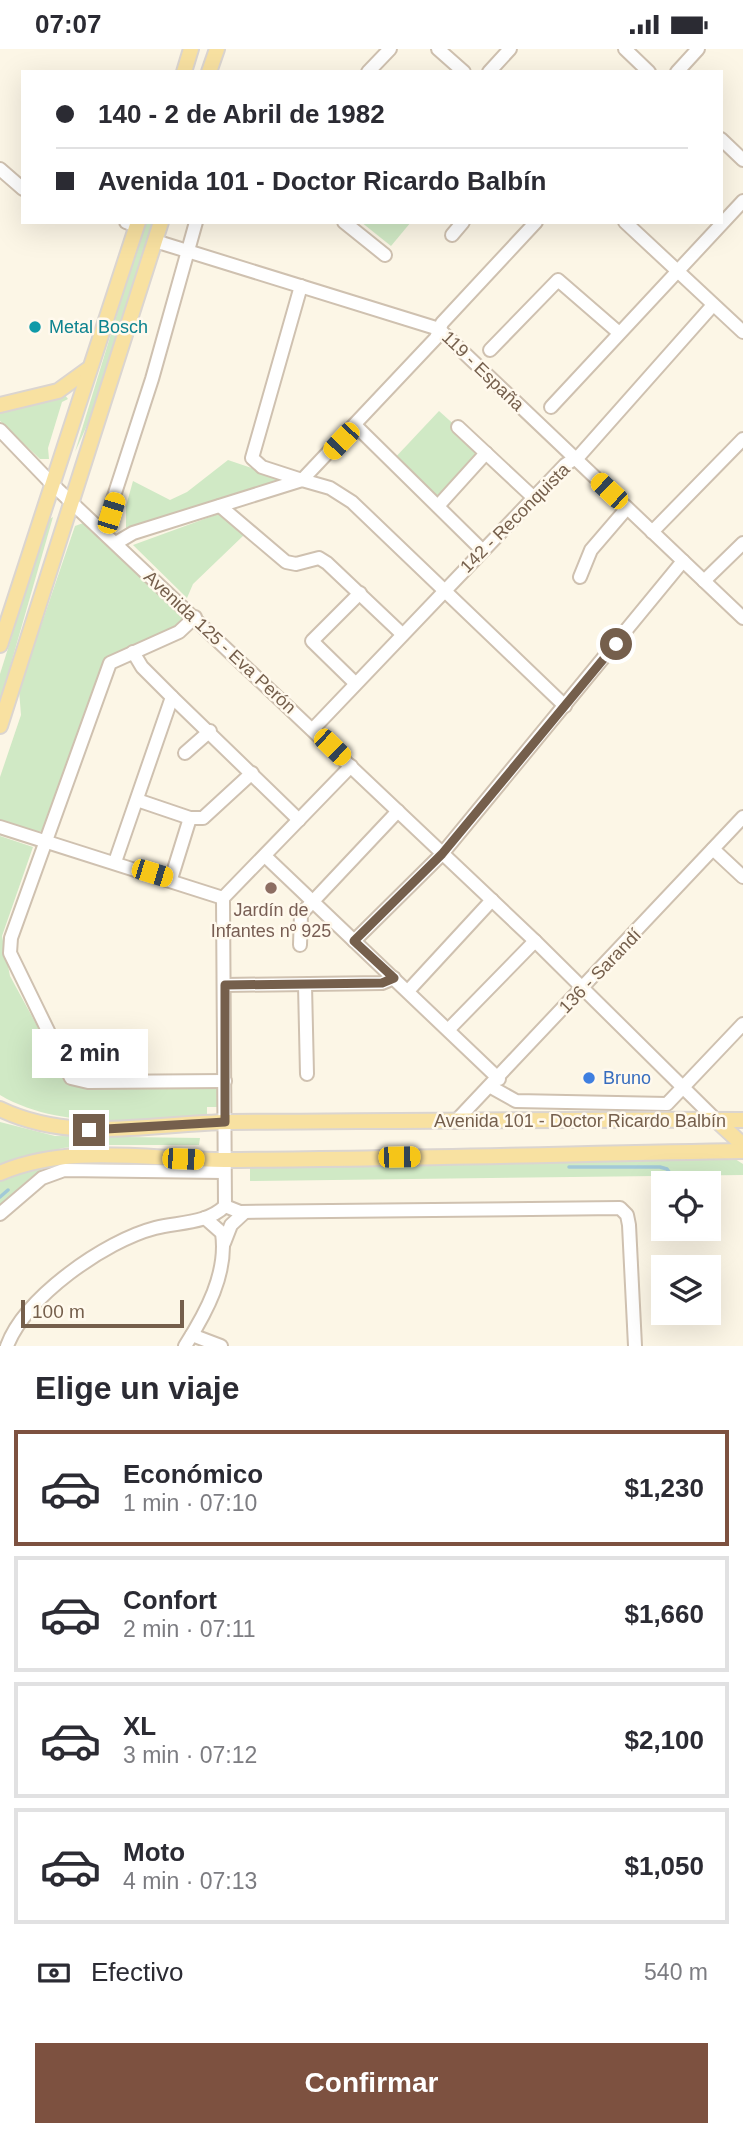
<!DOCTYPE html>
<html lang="es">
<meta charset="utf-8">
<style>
body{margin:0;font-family:Arial,sans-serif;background:#f2f2f3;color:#2b2b33;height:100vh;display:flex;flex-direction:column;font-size:26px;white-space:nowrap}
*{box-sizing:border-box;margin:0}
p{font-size:23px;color:#7c7c81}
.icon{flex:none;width:38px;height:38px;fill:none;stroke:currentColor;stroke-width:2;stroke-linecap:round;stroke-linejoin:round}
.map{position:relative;height:1297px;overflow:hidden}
.sheet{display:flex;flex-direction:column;background:#fff;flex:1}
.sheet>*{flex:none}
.hud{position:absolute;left:21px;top:21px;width:702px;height:154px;border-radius:0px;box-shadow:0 7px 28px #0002;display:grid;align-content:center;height:154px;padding:0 35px;background:#fff}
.controls{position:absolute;left:651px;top:1122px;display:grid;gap:14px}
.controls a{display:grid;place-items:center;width:70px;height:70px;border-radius:0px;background:#fff;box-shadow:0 7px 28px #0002;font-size:35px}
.scale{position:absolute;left:21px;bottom:18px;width:163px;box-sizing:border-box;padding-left:7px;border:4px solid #755f4c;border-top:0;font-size:19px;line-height:24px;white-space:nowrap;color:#755f4c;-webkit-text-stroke:5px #fff9ed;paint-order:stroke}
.end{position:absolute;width:32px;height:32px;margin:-16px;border:9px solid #755f4c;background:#fff;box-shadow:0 0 0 4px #fff}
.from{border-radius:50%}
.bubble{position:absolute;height:49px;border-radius:0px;background:#fff;box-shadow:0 7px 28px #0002;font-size:23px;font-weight:700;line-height:49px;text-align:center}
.car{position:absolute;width:21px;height:42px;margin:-21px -10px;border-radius:9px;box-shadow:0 0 5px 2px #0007;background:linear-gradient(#f5c518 24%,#345 0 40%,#f5c518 0 76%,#345 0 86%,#f5c518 0)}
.hud b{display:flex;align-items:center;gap:24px;height:66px;font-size:26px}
.hud b+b{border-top:2px solid #e1e1e2}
.hud i{width:18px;height:18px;background:#2b2b33}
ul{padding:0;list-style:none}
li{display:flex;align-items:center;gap:21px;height:116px;margin:0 14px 10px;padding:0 21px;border:4px solid #e1e1e2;border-radius:0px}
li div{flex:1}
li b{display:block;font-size:26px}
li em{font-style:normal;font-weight:700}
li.current{border-color:#7d5140}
li>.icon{width:63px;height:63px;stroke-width:1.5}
h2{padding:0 35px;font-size:32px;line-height:84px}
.pay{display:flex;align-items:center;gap:18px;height:77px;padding:0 35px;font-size:26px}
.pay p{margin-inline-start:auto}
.primary-button{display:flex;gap:14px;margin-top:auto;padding:14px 35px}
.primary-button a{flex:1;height:80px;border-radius:0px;background:#7d5140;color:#fff;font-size:28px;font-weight:700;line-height:80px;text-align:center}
.status{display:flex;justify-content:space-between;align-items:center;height:49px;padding:0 35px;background:#fff;direction:ltr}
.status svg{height:19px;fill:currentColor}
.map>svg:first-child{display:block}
</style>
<div class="status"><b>07:07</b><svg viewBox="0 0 49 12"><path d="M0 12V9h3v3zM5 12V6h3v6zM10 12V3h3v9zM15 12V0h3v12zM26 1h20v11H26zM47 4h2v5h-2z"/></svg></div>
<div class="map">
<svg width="743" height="1297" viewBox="0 0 743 1297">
<rect width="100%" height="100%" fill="#fcf6e6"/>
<g fill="#d0e9c5">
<path d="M145 173H154L98 352 75 403Z"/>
<path d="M361 173H411L391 197Z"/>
<path d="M64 345 68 350 62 353 48 399 49 410H40L0 372V363Z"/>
<path d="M439 362 486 404 438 457 392 412Z"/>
<path d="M228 411 287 431 126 483V457L133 432 170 451 187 443Z"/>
<path d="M218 465 244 486 193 535 187 549 133 496Z"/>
<path d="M53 468 0 653V625L48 471Z"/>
<path d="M86 473 184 569 176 581 113 605 43 782 32 784 0 773V728L21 666 19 641 75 477Z"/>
<path d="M0 787 33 798 2 887 10 927 66 1030 96 1038 218 1040V1058H207V1067C140 1070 61 1082 0 1046Z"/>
<path d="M0 1073 55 1087 200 1089 199 1096H90L63 1099 0 1115Z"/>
<path d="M735 1110 743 1115V1126L250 1132V1117Z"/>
<path d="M62 1112 204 1115 46 1120 30 1129 0 1156V1129Z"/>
</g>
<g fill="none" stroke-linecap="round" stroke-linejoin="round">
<g stroke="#a2c9d7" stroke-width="3.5">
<path d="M569 1118H660L667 1120 675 1131"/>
<path d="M0 1148 8 1141"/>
</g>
<defs>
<g id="minor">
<path d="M438 0 464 23"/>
<path d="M625 0 649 23"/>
<path d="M368 23 390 0"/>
<path d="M489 23 510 0"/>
<path d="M677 23 698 0"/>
<path d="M721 90 743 111"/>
<path d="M0 120 23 140"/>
<path d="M126 173 137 177"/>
<path d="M344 173 385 206"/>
<path d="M625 173 743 283"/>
<path d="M452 186 463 173"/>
<path d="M155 192 439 280 743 569"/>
<path d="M301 237 252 409 262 418 302 431 436 289 442 274 536 173"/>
<path d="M490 301 558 231 618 283"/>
<path d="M551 358 743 152"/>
<path d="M356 377 483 502"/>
<path d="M458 378 534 449"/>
<path d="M0 381 51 434 535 892 716 1071"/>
<path d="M220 457 286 513 296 515 319 509 327 514 402 585"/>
<path d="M438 457 486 404"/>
<path d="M103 481 152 330 196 173"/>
<path d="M652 483 743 390"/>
<path d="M116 494 133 484 302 431 330 439 352 453 565 657"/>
<path d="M580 528 591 501 627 459"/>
<path d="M704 532 743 494"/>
<path d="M195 568 179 583 110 614 11 889 10 904 71 1029 88 1033 225 1032"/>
<path d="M355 634 312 592 360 544"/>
<path d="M172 648 299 771"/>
<path d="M313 680 565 416 580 406 713 256"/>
<path d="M185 704 210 682"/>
<path d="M137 751 190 769H203L252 724"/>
<path d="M0 778 223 849"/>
<path d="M713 800 743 828"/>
<path d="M265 807 499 1030"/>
<path d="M115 813 172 648 142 618 133 603"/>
<path d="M171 830 190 769"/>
<path d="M354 892 442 805 683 512"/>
<path d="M300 896 301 865 398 762"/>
<path d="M225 936 382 934 394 929"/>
<path d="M305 936 307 1025"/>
<path d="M408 942 492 851"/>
<path d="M449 980 535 892"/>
<path d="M491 1038 516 1052 667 1055 743 975"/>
<path d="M455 1073 743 768"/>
<path d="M225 1157 223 849 351 717"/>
<path d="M0 1165 42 1129 64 1121 224 1123"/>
<path d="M224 1194 231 1176 245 1163"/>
<path d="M192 1286 221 1297"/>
<path d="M7 1297C25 1248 105 1192 155 1179 178 1173 207 1175 225 1157L240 1163 620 1159 627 1166 629 1176 635 1297"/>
<path d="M185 1297C206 1264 228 1224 222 1184L205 1169"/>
</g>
<g id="major">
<path d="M184 23 191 0"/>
<path d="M209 23 217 0"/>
<path d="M0 356 58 342 87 321"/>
<path d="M0 596 138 173"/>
<path d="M0 677 161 173"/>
<path d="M0 1060C73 1095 152 1074 230 1073 401 1072 572 1070 743 1071"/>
<path d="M716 1071 743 1096"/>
<path d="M0 1124C70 1094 150 1111 225 1111 397 1110 570 1105 743 1102"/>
</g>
</defs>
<use href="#minor" stroke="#cfc1b0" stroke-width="16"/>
<use href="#major" stroke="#dbd5d0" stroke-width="18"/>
<use href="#minor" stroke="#fff" stroke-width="12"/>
<use href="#major" stroke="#f8e1a1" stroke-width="14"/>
</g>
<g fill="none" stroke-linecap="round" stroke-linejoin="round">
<path stroke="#755f4c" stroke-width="9" d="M89 1081 225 1073V936L382 934 394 929 354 892 442 805 616 595"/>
</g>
<circle fill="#0f9aa8" stroke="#fff9ed" stroke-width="2.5" cx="35" cy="278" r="7"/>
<circle fill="#8d6e63" stroke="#fff9ed" stroke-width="2.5" cx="271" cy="839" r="7"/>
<circle fill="#3f7fe0" stroke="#fff9ed" stroke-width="2.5" cx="589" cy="1029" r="7"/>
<g text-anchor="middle" stroke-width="5" stroke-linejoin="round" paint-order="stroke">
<g font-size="18" fill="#0d838f" stroke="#fff9ed" text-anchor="start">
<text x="49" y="284">Metal Bosch</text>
</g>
<g font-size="18" fill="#755f4c" stroke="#fff9ed">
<text transform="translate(483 322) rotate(44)" y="6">119 - España</text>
<text transform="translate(515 469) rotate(-45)" y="6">142 - Reconquista</text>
<text transform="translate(220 593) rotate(43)" y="6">Avenida 125 - Eva Perón</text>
<text transform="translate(600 922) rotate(-46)" y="6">136 - Sarandí</text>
<text x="580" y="1078">Avenida 101 - Doctor Ricardo Balbín</text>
</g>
<g font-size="18" fill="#785e54" stroke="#fff9ed">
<text x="271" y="867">Jardín de<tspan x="271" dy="21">Infantes nº 925</tspan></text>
</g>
<g font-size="18" fill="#366cbe" stroke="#fff9ed" text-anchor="start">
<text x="603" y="1035">Bruno</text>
</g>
</g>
</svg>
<div class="controls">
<a><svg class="icon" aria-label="locate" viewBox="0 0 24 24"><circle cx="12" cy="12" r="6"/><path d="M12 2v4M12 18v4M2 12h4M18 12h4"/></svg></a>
<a><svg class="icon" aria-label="layers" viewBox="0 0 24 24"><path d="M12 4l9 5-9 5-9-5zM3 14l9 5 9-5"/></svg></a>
</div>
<div class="scale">100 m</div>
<i class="end from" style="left:616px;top:595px"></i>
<i class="end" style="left:89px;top:1081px"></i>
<div class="bubble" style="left:32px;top:980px;width:116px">2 min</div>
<i class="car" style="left:341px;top:392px;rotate:223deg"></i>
<i class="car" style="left:609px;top:442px;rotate:313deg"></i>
<i class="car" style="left:111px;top:464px;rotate:17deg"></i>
<i class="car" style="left:332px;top:698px;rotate:134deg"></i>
<i class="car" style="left:152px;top:824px;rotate:107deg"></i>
<i class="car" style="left:399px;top:1108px;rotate:89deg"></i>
<i class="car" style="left:183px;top:1110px;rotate:92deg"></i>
<div class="hud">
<b><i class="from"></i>140 - 2 de Abril de 1982</b>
<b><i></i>Avenida 101 - Doctor Ricardo Balbín</b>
</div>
</div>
<section class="sheet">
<h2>Elige un viaje</h2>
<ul>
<li class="current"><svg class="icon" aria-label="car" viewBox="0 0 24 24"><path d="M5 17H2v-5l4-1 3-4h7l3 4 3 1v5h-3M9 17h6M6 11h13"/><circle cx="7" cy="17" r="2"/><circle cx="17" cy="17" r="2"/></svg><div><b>Económico</b><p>1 min · 07:10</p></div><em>$1,230</em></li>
<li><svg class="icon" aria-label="car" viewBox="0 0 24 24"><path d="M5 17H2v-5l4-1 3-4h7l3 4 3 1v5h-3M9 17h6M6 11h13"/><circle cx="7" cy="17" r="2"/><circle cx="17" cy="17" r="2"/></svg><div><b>Confort</b><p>2 min · 07:11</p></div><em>$1,660</em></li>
<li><svg class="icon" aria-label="car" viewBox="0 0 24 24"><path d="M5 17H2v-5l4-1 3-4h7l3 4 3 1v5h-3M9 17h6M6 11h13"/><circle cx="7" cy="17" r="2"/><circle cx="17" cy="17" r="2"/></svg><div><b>XL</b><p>3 min · 07:12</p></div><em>$2,100</em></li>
<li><svg class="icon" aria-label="car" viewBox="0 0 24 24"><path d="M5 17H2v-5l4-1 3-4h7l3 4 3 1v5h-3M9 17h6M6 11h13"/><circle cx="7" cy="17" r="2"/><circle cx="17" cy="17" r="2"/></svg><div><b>Moto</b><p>4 min · 07:13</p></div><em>$1,050</em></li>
</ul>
<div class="pay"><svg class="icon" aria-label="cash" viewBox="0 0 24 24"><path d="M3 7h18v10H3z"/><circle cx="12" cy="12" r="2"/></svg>Efectivo<p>540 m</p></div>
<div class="primary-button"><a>Confirmar</a></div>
</section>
